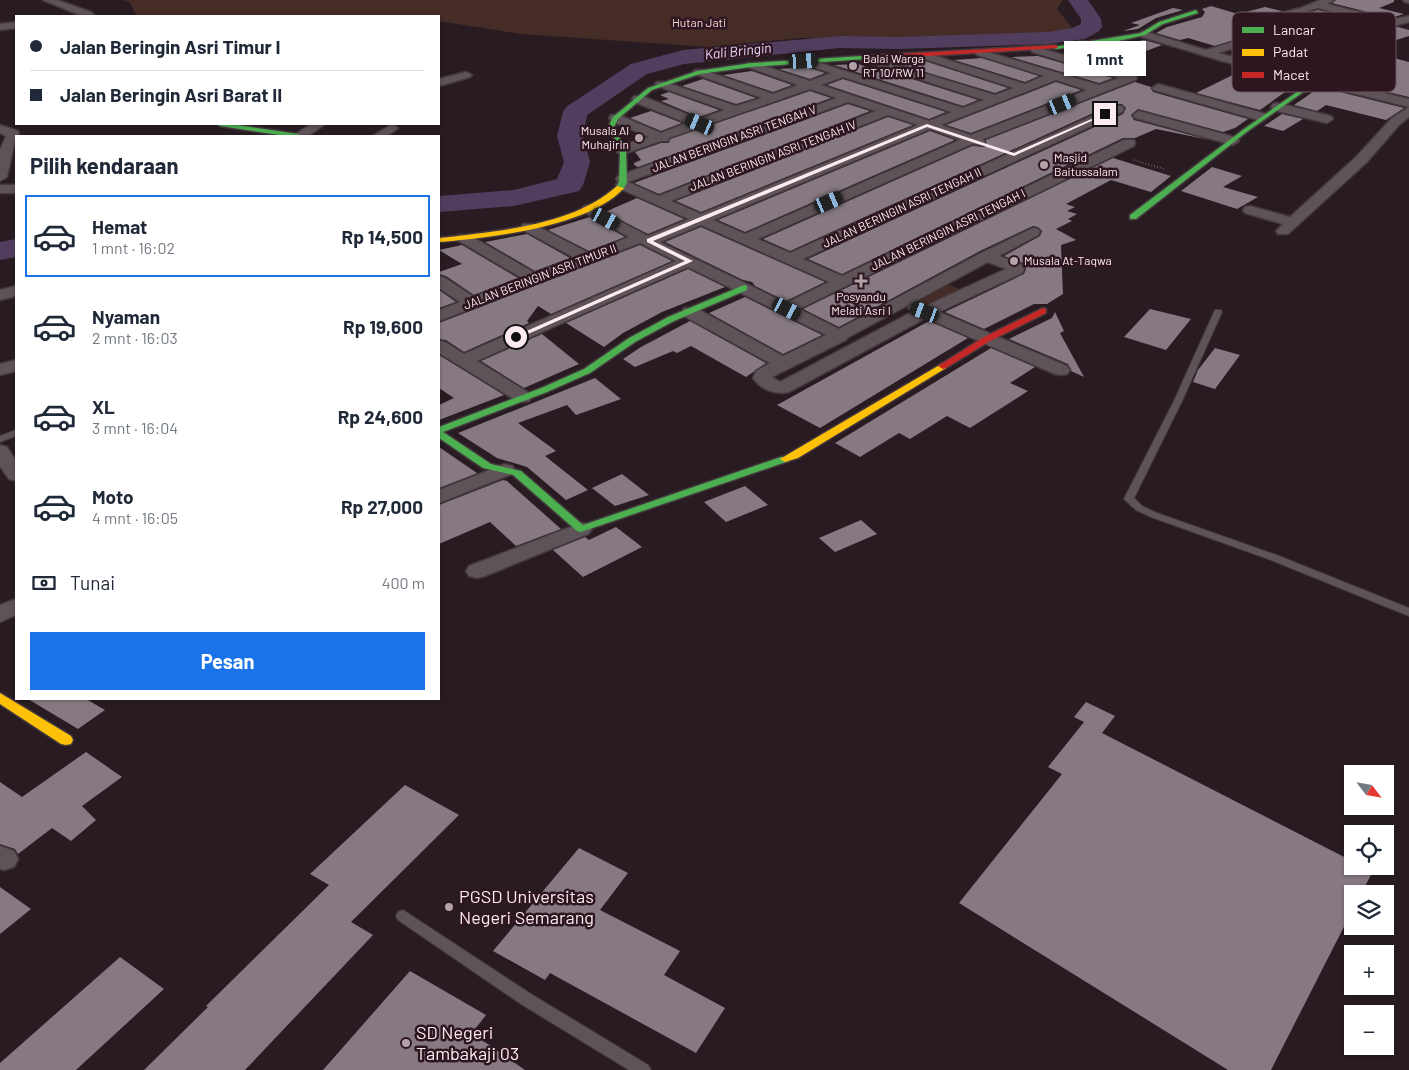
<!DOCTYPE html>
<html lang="id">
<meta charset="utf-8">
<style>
body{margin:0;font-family:Barlow,sans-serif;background:#f6f6f7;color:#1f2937;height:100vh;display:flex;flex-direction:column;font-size:19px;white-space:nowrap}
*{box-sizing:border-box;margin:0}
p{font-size:16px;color:#747a83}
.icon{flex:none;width:28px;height:28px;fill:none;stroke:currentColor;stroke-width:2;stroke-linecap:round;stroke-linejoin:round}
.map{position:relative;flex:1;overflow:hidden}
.panel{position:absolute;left:15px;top:135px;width:425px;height:565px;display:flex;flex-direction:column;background:#fff;border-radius:0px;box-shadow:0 1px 4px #0004}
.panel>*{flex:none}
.hud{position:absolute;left:15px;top:15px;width:425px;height:110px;border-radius:0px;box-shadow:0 1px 4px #0004;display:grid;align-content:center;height:110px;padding:0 15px;background:#fff}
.needle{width:32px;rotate:121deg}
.fabs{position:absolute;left:1344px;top:765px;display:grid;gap:10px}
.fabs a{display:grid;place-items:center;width:50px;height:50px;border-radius:0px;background:#fff;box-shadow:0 1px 4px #0004;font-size:25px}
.end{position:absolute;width:22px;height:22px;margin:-11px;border:6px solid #fceaf1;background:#111;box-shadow:0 0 0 2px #111}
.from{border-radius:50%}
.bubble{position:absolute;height:35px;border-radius:0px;background:#fff;box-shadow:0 1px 4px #0004;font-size:16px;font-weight:700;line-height:35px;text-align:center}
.car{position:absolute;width:15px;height:30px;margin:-15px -8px;border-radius:6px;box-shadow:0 0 4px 1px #0007;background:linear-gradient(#222 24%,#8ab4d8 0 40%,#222 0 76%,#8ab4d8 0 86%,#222 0)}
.hud b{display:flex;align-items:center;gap:18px;height:48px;font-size:19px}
.hud b+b{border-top:1px solid #e0e1e3}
.hud i{width:12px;height:12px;background:#1f2937}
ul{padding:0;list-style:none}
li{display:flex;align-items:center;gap:15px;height:82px;margin:0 10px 8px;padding:0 5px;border:2px solid transparent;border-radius:0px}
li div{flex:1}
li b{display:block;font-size:19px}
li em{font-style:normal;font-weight:700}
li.on{border-color:#1a73e8}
li>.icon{width:45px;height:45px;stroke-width:1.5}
h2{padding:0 15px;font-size:22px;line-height:60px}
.pay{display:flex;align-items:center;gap:12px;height:55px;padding:0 15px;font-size:19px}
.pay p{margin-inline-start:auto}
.primary-button{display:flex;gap:10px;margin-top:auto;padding:10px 15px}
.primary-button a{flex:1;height:58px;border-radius:0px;background:#1a73e8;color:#fff;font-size:20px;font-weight:700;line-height:58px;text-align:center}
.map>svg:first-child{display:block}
</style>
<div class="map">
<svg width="1409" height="1070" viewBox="0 0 1409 1070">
<rect width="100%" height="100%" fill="#281c22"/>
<g fill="#452c26">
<path d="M123 0H1063L1057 9 1072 28 1032 36 801 38 709 47 521 34 439 21V16H137L129 2Z"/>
<path d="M943 282 961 290 928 308 910 300Z"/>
</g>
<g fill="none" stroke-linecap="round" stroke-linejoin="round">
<g fill="#513e5e" fill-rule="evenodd">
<path d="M1068 0H1088L1101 19 1102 27 1099 31 1085 39 1049 44 899 49 839 48 684 64 647 74 587 115 583 136 590 162 583 185 579 191 514 206 439 212V196L514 190 557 179 564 162 557 136 563 112 566 107 631 64 683 50 839 36 899 37 1049 32 1072 28 1081 24V19Z"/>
<path d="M16 239V257L0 260V242Z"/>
</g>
</g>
<g fill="#867982">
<path d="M1336 0H1394V2L1379 8 1404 14 1391 18 1332 3Z"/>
<path d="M1211 6 1238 14 1265 7 1282 11 1273 13 1270 16 1278 22 1318 10 1372 24 1292 44 1256 57 1233 50 1279 37 1281 34 1280 30 1269 29 1215 46 1188 38 1180 40 1156 33 1167 27 1202 17 1205 12 1202 9Z"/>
<path d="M1173 8 1183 10 1156 18 1138 29 1123 31 1140 25 1131 23Z"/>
<path d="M1398 27 1409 30V36L1364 50 1409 62V97L1269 64 1302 52Z"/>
<path d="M1144 40 1162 45 1115 63H1118L1109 66 1062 53 1084 50 1115 58 1121 55V52L1109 47Z"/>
<path d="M1038 56 1113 78 1099 83 1011 57Z"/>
<path d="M982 58 1039 76 1025 82 954 60Z"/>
<path d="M925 61 1008 88 995 93 895 63Z"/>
<path d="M858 64 870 68 874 67 978 100 963 106 834 65Z"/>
<path d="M806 67 825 73 810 79 779 69Z"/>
<path d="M1245 69 1299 82 1260 110 1196 93Z"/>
<path d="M752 71 792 85 773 92 723 75Z"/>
<path d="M703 79 756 98 736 104 682 86Z"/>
<path d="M843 79 946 112 929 119 827 85Z"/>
<path d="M1056 82 1081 90 971 133 946 125Z"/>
<path d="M1135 82 1151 87 1153 92 1248 119 1235 128 1223 132 1138 109 1131 115 1134 120 1210 140 1156 129 1135 138H1123L842 274 808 259 1123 114 1126 108 1122 104H1113L790 251 763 239 972 146 985 147 986 140Z"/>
<path d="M1320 87 1404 108 1386 120 1326 105 1317 111 1294 105Z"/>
<path d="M810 91 831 98 638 167 634 165V163L641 160 635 152 661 143H669L670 139Z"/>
<path d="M669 92 719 110 699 117 661 101 669 99 660 95Z"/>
<path d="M848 104 870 111 659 194 634 183Z"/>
<path d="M651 111 682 123 661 131 630 118Z"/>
<path d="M1282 114 1303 119 1283 131 1264 126Z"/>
<path d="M888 117 913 125 701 212 676 201Z"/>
<path d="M930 131 955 140 745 232 718 220Z"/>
<path d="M1113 158 1171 176 1151 192 1111 180 1066 204 1075 207 1067 211 1077 214 1068 219 1072 221 1056 229 1076 240 1061 245 1063 294 1047 304H1034L984 329 945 312 1024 274 1026 269 1023 263 1004 256 1040 236 1042 231 1038 227 1033 226 980 251 839 327 803 309Z"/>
<path d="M1212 167 1242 176 1223 187 1258 197 1237 209 1181 191Z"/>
<path d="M637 198 684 219 648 234 605 212Z"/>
<path d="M590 217 625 237 589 251 548 230Z"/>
<path d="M701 227 825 282 786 301 755 286 752 282 743 280 665 242Z"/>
<path d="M527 234 570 258 535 271 485 242Z"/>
<path d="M462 245 518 278 474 295 446 276 439 274V272L462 264 439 250Z"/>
<path d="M640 245 672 261 551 314 538 306 527 321 529 323 464 352 446 340 439 339V323Z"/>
<path d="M688 269 725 287 662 312 623 333 604 347 566 323Z"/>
<path d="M439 290 456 302 439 308Z"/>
<path d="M745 297 822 335 783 354 709 313Z"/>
<path d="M1150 309 1191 319 1166 350 1124 337Z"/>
<path d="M1055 312 1064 331 1060 333 1084 377 1071 371 1068 364 1009 339 1052 318Z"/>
<path d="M690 321 766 363 746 377 691 346 677 353 673 351 635 367 623 359 641 347Z"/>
<path d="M929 321 968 338 820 428 777 405Z"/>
<path d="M542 334 579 364 524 388 481 361Z"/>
<path d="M991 348 1035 367 1010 383 1028 391 970 428 947 416 910 439 899 433 860 457 835 443Z"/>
<path d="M1215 348 1240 355 1215 389 1193 382 1198 370Z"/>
<path d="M439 355 504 395 439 420V405L454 398 439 388Z"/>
<path d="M595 378 621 399 576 415 567 405 518 423 556 451 545 456 588 490 566 500 527 467 497 458 458 433Z"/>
<path d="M439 447 477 473H478L439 488Z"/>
<path d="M622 474 649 495 615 506 592 488Z"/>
<path d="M503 480 507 481 561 529 516 546 490 522 439 544V505Z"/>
<path d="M745 486 768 505 726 522 704 502Z"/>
<path d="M861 520 877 534 835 552 819 538Z"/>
<path d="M616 527 642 547 583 577 553 550 585 537 589 540Z"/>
<path d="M28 699H86L105 710 78 729Z"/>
<path d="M1086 702 1115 716 1102 733 1352 861V866H1362L1373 871 1361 894H1352V911L1271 1070H1228L959 903 1062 774 1048 767 1084 722 1074 717Z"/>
<path d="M86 752 122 777 82 806 96 820 71 841 52 828 18 854 15 849 0 844V782L22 797Z"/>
<path d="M405 785 459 815 351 922 373 935 245 1070H144L208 1007 206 1006 329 885 310 874Z"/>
<path d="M579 848 628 873 600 910 680 951 664 975 725 1008 696 1053 550 973 545 980 493 951Z"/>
<path d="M0 887 31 909 0 934Z"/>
<path d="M120 957 164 989 76 1070H0V1063Z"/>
<path d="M410 971 486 1015 472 1033 525 1070H323Z"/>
</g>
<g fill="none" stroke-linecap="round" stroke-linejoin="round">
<defs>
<g id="lane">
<path d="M1215 310H1221L1222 312 1182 401 1134 498 1142 506 1157 513 1279 556 1409 608V616L1271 560 1151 517 1136 510 1124 499 1174 401Z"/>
<path d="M16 430V436L0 442V436Z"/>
<path d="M403 910 531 994 648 1065 651 1070H629L521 1004 398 920 396 916 398 912Z"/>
</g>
<g id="street">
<path d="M43 0H57L91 12 94 15 82 16Z"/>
<path d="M1320 0H1334L1327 4 1391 20 1409 16V22L1301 50 1262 64 1409 99V107L1222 61 1139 36 1138 34 1143 31 1206 50 1270 31H1278L1279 33 1278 35 1218 53 1249 61 1293 46 1379 24 1318 8 1277 20 1272 17 1273 15 1301 8Z"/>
<path d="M1403 0H1409V3L1405 2Z"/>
<path d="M16 22V28L0 30V24Z"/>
<path d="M1082 41 1118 51 1120 53 1114 56 1078 46 1077 44 1078 42Z"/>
<path d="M1036 47 1135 76 1137 78 1135 80 989 137 983 139 985 142 984 145 972 144 758 239 790 253 1114 106H1122L1124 109 1122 112 803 259 842 276 1124 140H1134L1135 143 1134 146 799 309 839 329 981 253 1033 228 1038 229 1040 232 1038 235 999 256 1021 264 1024 270 1022 273 939 312 1067 366 1070 370 1067 374 1061 375 1055 374 926 318 789 392C776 395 761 390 753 378L756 371 770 363 684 316 682 312 684 308H696L783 356 826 335 688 267 477 361 529 393 532 397 529 401 523 402 517 401 439 353V341L445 342 464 354 676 261 640 243 439 321V310L460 302 439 288V276L445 278 474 297 522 278 459 241 457 238 459 235H469L535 273 575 258 523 230 521 227 523 224H533L589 253 629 237 584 212 582 209 584 206 589 205 648 236 689 219 618 188 616 185 618 182 616 179 618 176 837 98 810 89 669 138 668 141H661L623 154 618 153 616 150 618 147 649 137 611 121 609 118 611 115H619L661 133 687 123 634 102 632 99 634 96H642L699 119 725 110 657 86 655 84 657 82H665L736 106 762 98 695 74 693 72 695 70H703L773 94 798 85 747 67 745 65 747 63H755L810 81 831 73 800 63 798 61 804 58 963 108 984 100 863 61 861 59 863 57H871L995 95 1014 88 921 58 919 56 925 53 929 54 1025 84 1044 76 977 55 975 53 977 51 981 50 1099 85 1119 78 1032 52 1031 50 1032 48ZM843 77 952 112 929 121 821 85ZM1056 80 1087 90 971 135 941 125ZM848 102 876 111 659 196 628 182ZM888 115 918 125 701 214 671 201ZM930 129 960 140 745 234 713 220ZM701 225 829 282 786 303 660 242ZM988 262 1006 269 925 306 916 303 910 305 908 308 912 312 780 382 772 377 846 340 847 338Z"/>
<path d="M466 72 472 75 470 77 439 86V79Z"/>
<path d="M1158 84 1266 114 1268 117 1262 121 1154 90 1152 88Z"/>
<path d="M1277 103 1331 116 1333 119 1327 123 1273 110 1271 107 1273 104Z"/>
<path d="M1409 107V117L1400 124 1367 162 1288 234H1278L1276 231 1283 224 1245 213 1243 210 1245 207 1250 206 1290 217 1357 156 1392 118Z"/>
<path d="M1139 111 1238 138 1239 141 1233 145 1135 118 1133 115Z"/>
<path d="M311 124H325L308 136H293Z"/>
<path d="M392 124 398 128 387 136H373Z"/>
<path d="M0 125 18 131 19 134 16 136 7 177 0 181V150L6 136 0 133Z"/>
<rect x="0" y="185" width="16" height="8"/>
<path d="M16 286V296L0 300V290Z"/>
<path d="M16 360V371L0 375V364Z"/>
<path d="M0 445 7 447 16 461V481L9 479 0 466Z"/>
<path d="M505 464 512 466 515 470 512 474 439 503V490Z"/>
<path d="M581 523 588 524 592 529 588 534 485 576 477 578 469 576 466 571 469 566Z"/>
<path d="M16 599V615L0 622V605Z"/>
<path d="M0 846 14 851 18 859 14 867 4 870 0 869Z"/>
</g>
<g id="fast">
<path d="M1196 10 1198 13 1163 24 1145 35 1114 42 1056 49 1053 47 1141 33 1159 22Z"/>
<path d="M878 55 881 57 880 58 751 67 700 74 652 90 618 119 614 127 626 150 627 182 623 190 616 188 619 182 620 150 608 127 613 117 648 88 697 71 751 63Z"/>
<path d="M1314 80 1319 81 1248 131 1136 219H1130V215L1244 129Z"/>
<path d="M217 124H231L298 134 301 136H286L220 126Z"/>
<path d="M744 285 747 286V290L674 321 635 342 590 373 547 392 443 432 491 464 521 471 583 525 781 457H789L790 459 789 461 581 532 577 531 513 475 483 468 439 438V427L541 388 584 369 629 338 668 317Z"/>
</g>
<g id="slow">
<path d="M617 186 624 188C589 227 489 238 439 242V238C497 231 573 226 617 186Z"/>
<path d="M943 363 946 364V368L798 458 785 462 780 459Z"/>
<path d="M0 693 71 736 73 740 71 744 66 745 61 744 0 704Z"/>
</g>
<g id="jam">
<path d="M1056 45 1058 48 878 59 875 57 878 55Z"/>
<path d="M1043 308 1046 309V313L990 341 946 368 943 369 938 366 984 337Z"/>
</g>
</defs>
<use href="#lane" stroke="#43383d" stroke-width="2"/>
<use href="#street" stroke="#43383d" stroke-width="3"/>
<use href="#fast" stroke="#43383d" stroke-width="3"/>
<use href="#slow" stroke="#43383d" stroke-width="3"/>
<use href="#jam" stroke="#43383d" stroke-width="3"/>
<path stroke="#5f5559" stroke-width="2" stroke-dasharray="1 2" stroke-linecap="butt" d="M1134 160 1164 169"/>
<use href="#lane" fill="#5e5358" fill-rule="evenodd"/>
<use href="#street" fill="#5e5358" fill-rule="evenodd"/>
<use href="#fast" fill="#4caf50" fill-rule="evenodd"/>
<use href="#slow" fill="#ffc107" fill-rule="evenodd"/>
<use href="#jam" fill="#c62828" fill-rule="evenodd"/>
</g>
<path fill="#fceaf1" d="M1103 114H1107L1014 156 927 127 653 241 693 261 519 338 513 337 685 261 647 242V239L927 124 1014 153Z"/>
<g fill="#b2a2a9" stroke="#2e1621" stroke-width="2">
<circle cx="853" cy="66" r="5"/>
<circle cx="639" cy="138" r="5"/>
<circle cx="1044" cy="165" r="5"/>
<circle cx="1014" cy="261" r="5"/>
<path d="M858.5 273.5h5v5h5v5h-5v5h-5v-5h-5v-5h5z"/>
<circle cx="449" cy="907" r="5"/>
<circle cx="406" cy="1043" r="5"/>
</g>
<g text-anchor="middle" stroke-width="5" stroke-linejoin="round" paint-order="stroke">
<g font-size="12" fill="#f8d8d0" stroke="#2e1621">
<text x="699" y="27">Hutan Jati</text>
</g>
<g font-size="12" fill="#fceaf1" stroke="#2e1621" text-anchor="start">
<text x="863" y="63">Balai Warga<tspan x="863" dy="14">RT 10/RW 11</tspan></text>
<text x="629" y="135" text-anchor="end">Musala Al<tspan x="629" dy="14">Muhajirin</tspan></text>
<text x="1054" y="162">Masjid<tspan x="1054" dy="14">Baitussalam</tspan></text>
<text x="1024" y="265">Musala At-Taqwa</text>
<text x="861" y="301" text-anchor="middle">Posyandu<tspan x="861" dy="14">Melati Asri I</tspan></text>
</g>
<g font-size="12" fill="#fceaf1" stroke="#2e1621">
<text transform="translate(734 139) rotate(-20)" y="4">JALAN BERINGIN ASRI TENGAH V</text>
<text transform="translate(773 156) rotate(-21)" y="4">JALAN BERINGIN ASRI TENGAH IV</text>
<text transform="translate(902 208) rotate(-25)" y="4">JALAN BERINGIN ASRI TENGAH II</text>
<text transform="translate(948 230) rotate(-26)" y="4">JALAN BERINGIN ASRI TENGAH I</text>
<text transform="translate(540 277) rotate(-21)" y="4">JALAN BERINGIN ASRI TIMUR II</text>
</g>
<g font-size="14" font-style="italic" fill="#e8d3f9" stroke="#2e1621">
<text transform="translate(738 51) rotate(-6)" y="5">Kali Bringin</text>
</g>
<g font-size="18" fill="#fceaf1" stroke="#2e1621" text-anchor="start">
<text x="459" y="903">PGSD Universitas<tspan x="459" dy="21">Negeri Semarang</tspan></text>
<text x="416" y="1039">SD Negeri<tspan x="416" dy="21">Tambakaji 03</tspan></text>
</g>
</g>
<rect x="1232" y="12" width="164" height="80" rx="8" fill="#2e1621" stroke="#6c565f" stroke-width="1"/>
<rect x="1242" y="27" width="22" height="6" fill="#4caf50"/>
<rect x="1242" y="49" width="22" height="7" fill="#ffc107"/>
<rect x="1242" y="72" width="22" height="6" fill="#c62828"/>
<g font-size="14" fill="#fceaf1">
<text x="1273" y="35">Lancar</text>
<text x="1273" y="57">Padat</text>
<text x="1273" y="80">Macet</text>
</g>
</svg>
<div class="fabs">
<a><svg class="needle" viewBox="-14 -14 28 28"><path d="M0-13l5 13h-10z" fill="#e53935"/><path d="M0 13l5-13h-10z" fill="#747a83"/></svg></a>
<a><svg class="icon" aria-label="locate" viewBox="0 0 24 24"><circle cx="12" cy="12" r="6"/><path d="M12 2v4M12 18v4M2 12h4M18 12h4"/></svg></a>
<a><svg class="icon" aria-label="layers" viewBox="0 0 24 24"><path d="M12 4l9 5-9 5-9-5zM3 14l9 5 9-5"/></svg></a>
<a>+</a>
<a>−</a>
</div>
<i class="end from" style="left:516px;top:337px"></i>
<i class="end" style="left:1105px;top:114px"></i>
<div class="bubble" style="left:1064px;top:41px;width:82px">1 mnt</div>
<i class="car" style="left:804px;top:61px;rotate:87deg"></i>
<i class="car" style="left:1062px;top:104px;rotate:68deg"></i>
<i class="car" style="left:700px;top:124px;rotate:293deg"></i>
<i class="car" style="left:829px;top:202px;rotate:67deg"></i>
<i class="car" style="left:606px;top:219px;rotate:118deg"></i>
<i class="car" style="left:787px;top:309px;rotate:117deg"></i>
<i class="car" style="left:925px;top:312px;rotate:291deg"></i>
<div class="hud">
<b><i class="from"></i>Jalan Beringin Asri Timur I</b>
<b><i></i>Jalan Beringin Asri Barat II</b>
</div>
<section class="panel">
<h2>Pilih kendaraan</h2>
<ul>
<li class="on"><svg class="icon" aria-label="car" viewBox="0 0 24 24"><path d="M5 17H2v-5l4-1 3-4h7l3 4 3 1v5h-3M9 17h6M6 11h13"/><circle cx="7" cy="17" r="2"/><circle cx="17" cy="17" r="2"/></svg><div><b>Hemat</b><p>1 mnt · 16:02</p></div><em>Rp 14,500</em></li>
<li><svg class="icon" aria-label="car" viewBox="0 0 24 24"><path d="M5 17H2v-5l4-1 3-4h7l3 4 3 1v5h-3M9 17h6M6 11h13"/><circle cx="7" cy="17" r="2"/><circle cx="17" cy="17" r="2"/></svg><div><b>Nyaman</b><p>2 mnt · 16:03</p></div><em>Rp 19,600</em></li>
<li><svg class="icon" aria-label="car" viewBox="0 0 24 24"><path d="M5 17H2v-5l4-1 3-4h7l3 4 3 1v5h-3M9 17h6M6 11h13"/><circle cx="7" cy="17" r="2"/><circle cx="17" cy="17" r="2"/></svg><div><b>XL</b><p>3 mnt · 16:04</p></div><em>Rp 24,600</em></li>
<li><svg class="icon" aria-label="car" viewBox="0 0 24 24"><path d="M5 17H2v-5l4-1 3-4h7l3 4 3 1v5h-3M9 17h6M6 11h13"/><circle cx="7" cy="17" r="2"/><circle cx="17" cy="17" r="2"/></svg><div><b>Moto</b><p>4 mnt · 16:05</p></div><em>Rp 27,000</em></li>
</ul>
<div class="pay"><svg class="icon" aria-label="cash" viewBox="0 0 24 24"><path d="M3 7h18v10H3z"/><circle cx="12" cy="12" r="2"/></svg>Tunai<p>400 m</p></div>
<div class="primary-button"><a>Pesan</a></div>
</section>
</div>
